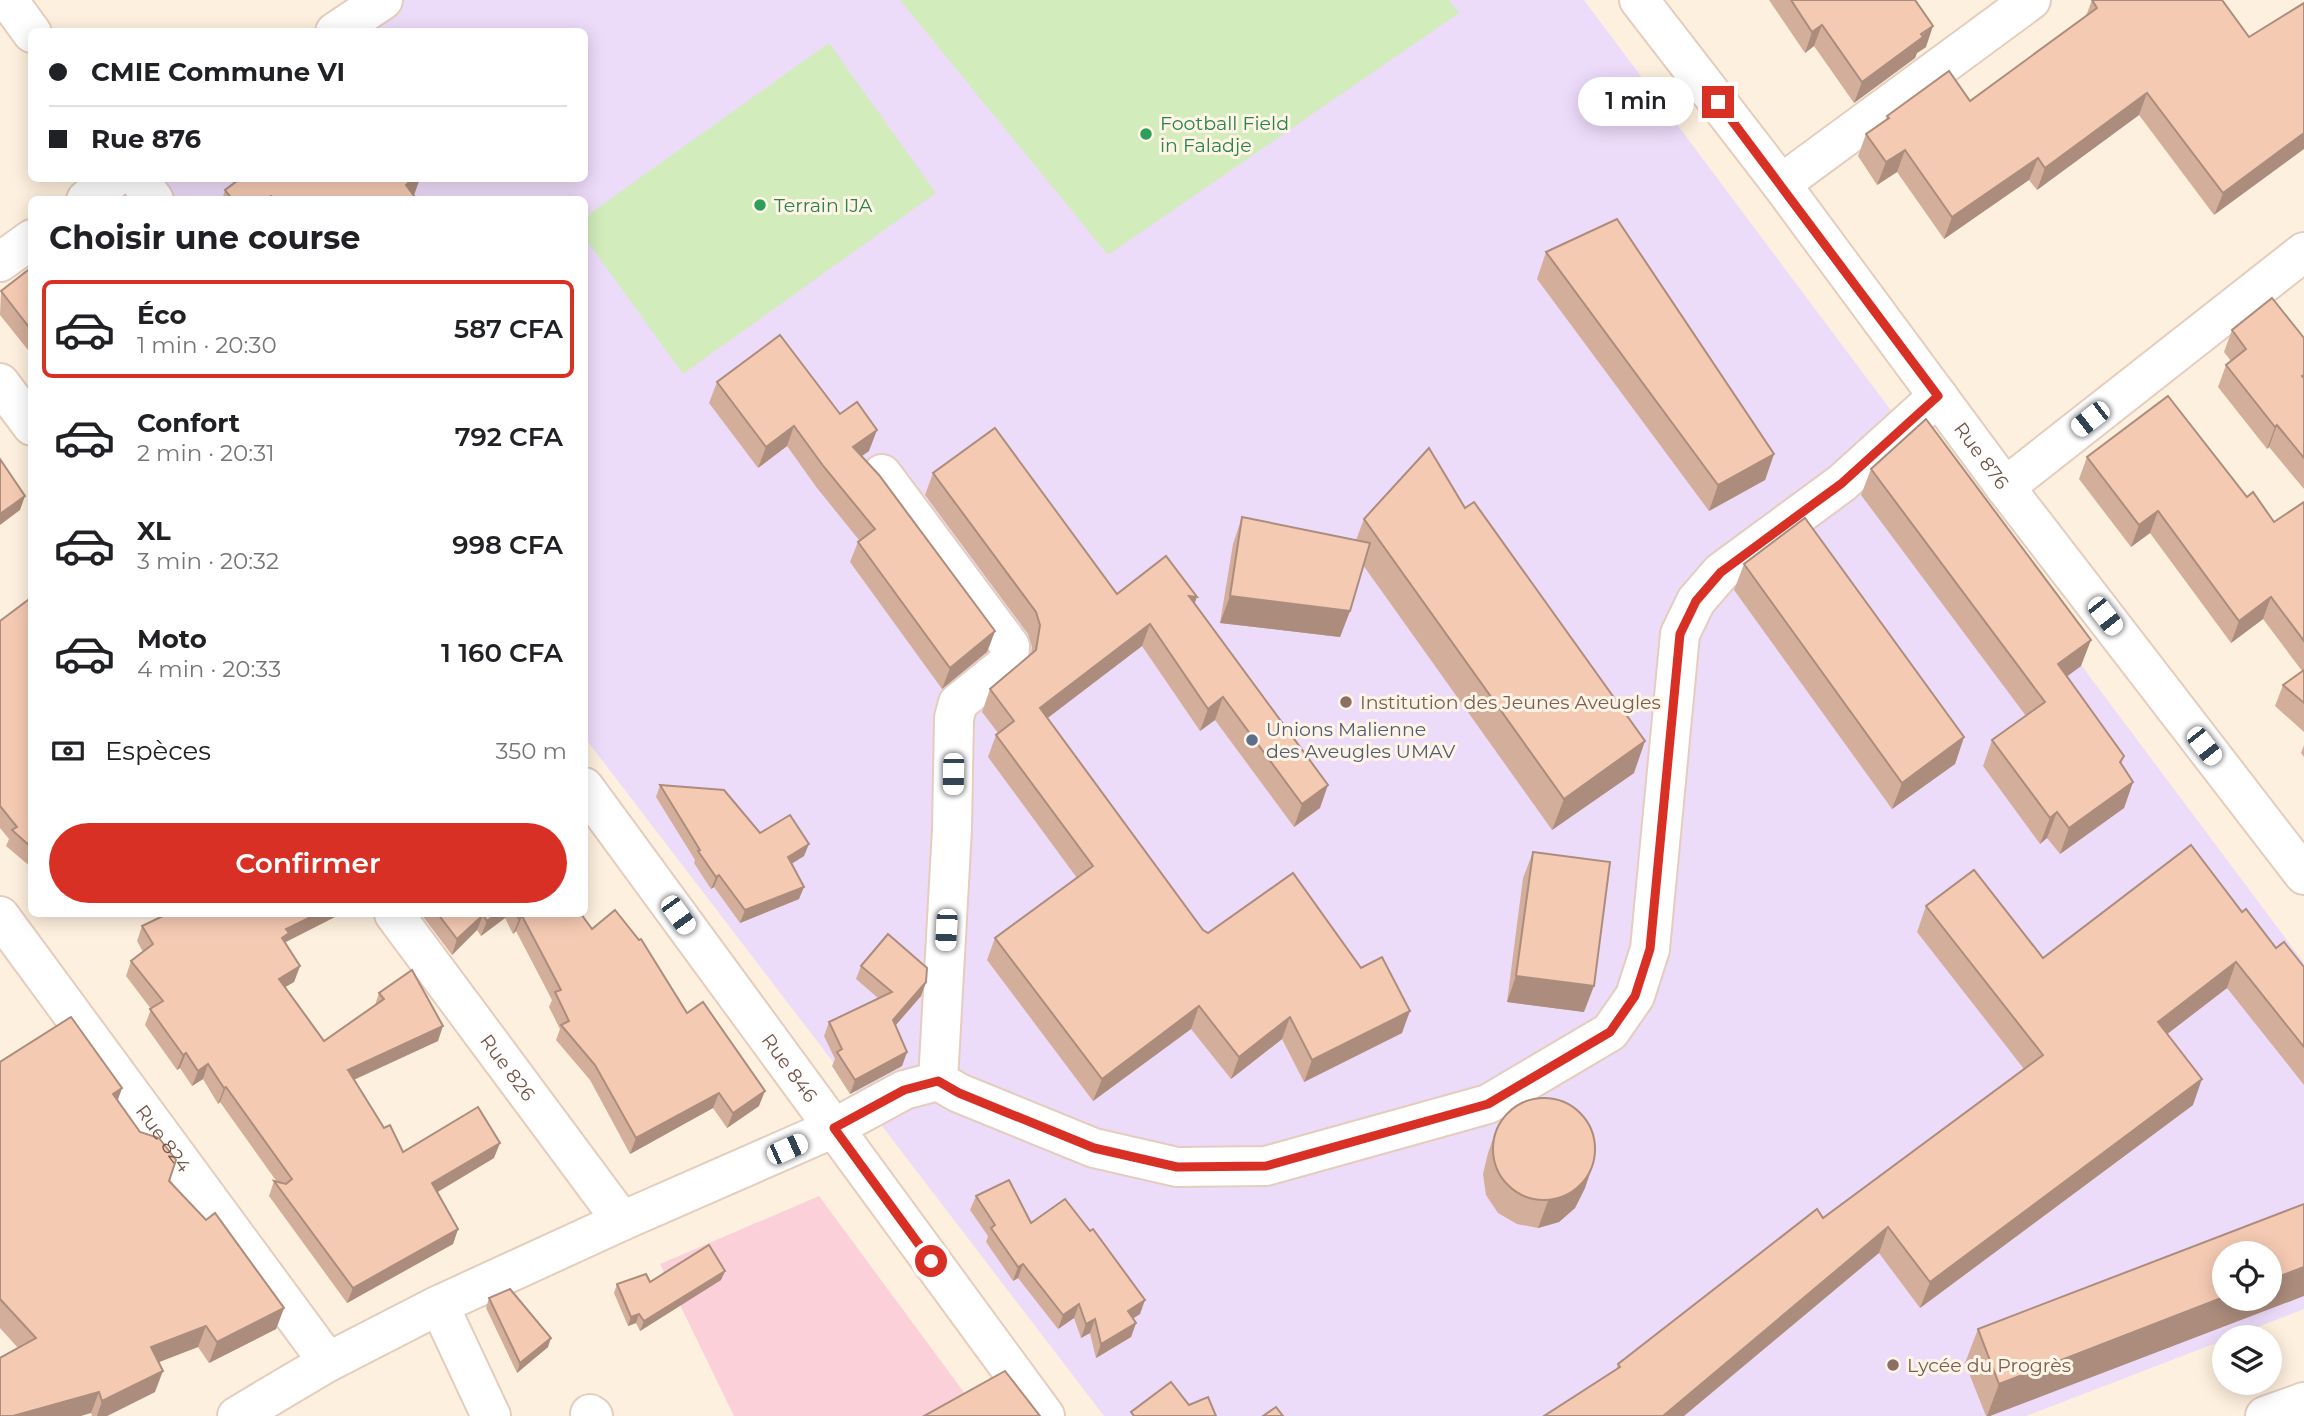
<!DOCTYPE html>
<html lang="fr">
<meta charset="utf-8">
<style>
body{margin:0;font-family:Montserrat,sans-serif;background:#f2f2f2;color:#202124;height:100vh;display:flex;flex-direction:column;font-size:26px;white-space:nowrap}
*{box-sizing:border-box;margin:0}
p{font-size:23px;color:#757577}
.icon{flex:none;width:38px;height:38px;fill:none;stroke:currentColor;stroke-width:2;stroke-linecap:round;stroke-linejoin:round}
.map{position:relative;flex:1;overflow:hidden}
.panel{position:absolute;left:28px;top:196px;width:560px;height:721px;display:flex;flex-direction:column;background:#fff;border-radius:10px;box-shadow:0 4px 18px #0003}
.panel>*{flex:none}
.guide{position:absolute;left:28px;top:28px;width:560px;height:154px;border-radius:10px;box-shadow:0 4px 18px #0003;display:grid;align-content:center;height:154px;padding:0 21px;background:#fff}
.fabs{position:absolute;left:2212px;top:1241px;display:grid;gap:14px}
.fabs a{display:grid;place-items:center;width:70px;height:70px;border-radius:50%;background:#fff;box-shadow:0 4px 18px #0003;font-size:35px}
.end{position:absolute;width:32px;height:32px;margin:-16px;border:9px solid #d93025;background:#fff;box-shadow:0 0 0 4px #fff}
.from{border-radius:50%}
.bubble{position:absolute;height:49px;border-radius:24px;background:#fff;box-shadow:0 4px 18px #0003;font-size:23px;font-weight:600;line-height:49px;text-align:center}
.car{position:absolute;width:21px;height:42px;margin:-21px -10px;border-radius:9px;box-shadow:0 0 5px 2px #0007;background:linear-gradient(#fff 24%,#345 0 40%,#fff 0 76%,#345 0 86%,#fff 0)}
.guide b{display:flex;align-items:center;gap:24px;height:66px;font-size:26px}
.guide b+b{border-top:2px solid #e0e0e0}
.guide i{width:18px;height:18px;background:#202124}
ul{padding:0;list-style:none}
li{display:flex;align-items:center;gap:21px;height:98px;margin:0 14px 10px;padding:0 7px;border:4px solid transparent;border-radius:10px}
li div{flex:1}
li b{display:block;font-size:26px}
li em{font-style:normal;font-weight:600}
li.current{border-color:#d93025}
li>.icon{width:63px;height:63px;stroke-width:1.5}
h2{padding:0 21px;font-size:32px;line-height:84px}
.pay{display:flex;align-items:center;gap:18px;height:77px;padding:0 21px;font-size:26px}
.pay p{margin-inline-start:auto}
.action{display:flex;gap:14px;margin-top:auto;padding:14px 21px}
.action a{flex:1;height:80px;border-radius:42px;background:#d93025;color:#fff;font-size:28px;font-weight:600;line-height:80px;text-align:center}
.map>svg:first-child{display:block}
</style>
<div class="map">
<svg width="2304" height="1416" viewBox="0 0 2304 1416">
<rect width="100%" height="100%" fill="#fef0de"/>
<path fill="#eddbfa" fill-rule="evenodd" d="M392 0H1584L2304 963V1309L2232 1337H2224V1340L2026 1416H1104L585 738 584 200H172L155 179 584 178V32L347 31ZM2224 1253H2270V1298H2224Z"/>
<path fill="#fcd0d8" d="M819 1196 974 1406 956 1416H734L660 1264Z"/>
<g fill="#d2ecbc">
<path d="M900 0H1449L1459 13 1108 255Z"/>
<path d="M829 43 936 193 683 374 585 238V217Z"/>
</g>
<g fill="none" stroke-linecap="round" stroke-linejoin="round">
<defs>
<g id="minor">
<path d="M8 0 32 33"/>
<path id="s1" d="M1639 0 1781 184 2005 487 2304 875"/>
<path d="M335 32 383 0"/>
<path d="M138 178 154 200"/>
<path d="M1781 184 2031 0"/>
<path d="M86 200 114 178"/>
<path d="M0 262 32 239"/>
<path d="M0 383 32 426"/>
<path d="M882 474 1010 646 1009 662 958 703 954 718 952 829 938 1081"/>
<path d="M2005 487 2304 252"/>
<path id="s2" d="M584 787 1045 1416"/>
<path id="s3" d="M394 914 622 1221"/>
<path id="s4" d="M0 916 328 1362"/>
<path d="M439 1305 491 1416"/>
<path d="M590 1414 593 1416"/>
<path d="M237 1416 328 1362 439 1305 622 1221 834 1128 904 1090 938 1081 959 1093 1094 1148 1177 1167 1266 1166 1488 1104 1610 1032 1635 996 1650 949 1680 634 1696 601 1721 572 1842 483 1938 396"/>
<path d="M2265 1416 2304 1402"/>
</g>
</defs>
<use href="#minor" stroke="#e4cdbc" stroke-width="42"/>
<use href="#minor" stroke="#fff" stroke-width="38"/>
</g>
<g fill="#d3ae9a">
<path d="M1769 0H1915L1926 47 1917 53 1915 58 1854 103 1814 46 1805 53Z"/>
<path d="M2092 0 2249 37 2304 3 2214 215 2139 115 2037 190 2029 180 1944 239 1897 172 1877 185 1858 156 1866 134 1886 119 1887 116 1970 101 2086 16Z"/>
<path d="M231 178H420L414 195 417 200H222L225 190 234 183Z"/>
<path d="M1546 252 1774 454 1765 480 1709 511 1537 279Z"/>
<path d="M32 267V355L0 315 1 291Z"/>
<path d="M2232 330 2304 338V489L2269 447 2267 449 2218 387 2226 365 2231 361 2224 352Z"/>
<path d="M717 382 840 414 869 451 862 456 995 631 987 652 942 689 850 562 858 542 859 540 817 488 787 446 758 468 709 403Z"/>
<path d="M2087 457 2247 497 2274 522 2304 502V732L2275 706 2283 685 2302 671 2263 619 2231 643 2150 533 2131 547 2079 479Z"/>
<path d="M1871 469 2081 666 2067 676 2124 756 2121 765 2133 782 2124 808 2060 854 2047 838 2040 844 1983 766 1992 740 2026 716 1861 495Z"/>
<path d="M933 473 1117 594 1195 604 1320 808 1294 827 1215 720 1200 731 1142 646 1047 718 1203 930 1402 1033 1304 1082 1282 1039 1231 1079 1191 1029 1093 1101 987 960 995 938 1077 878 988 757 996 735 998 733 982 712 990 689 1031 655 1032 647 1028 634 925 495Z"/>
<path d="M1465 508 1634 773 1552 830 1363 565 1350 611 1340 637 1220 623 1233 544 1242 517 1356 540 1364 519Z"/>
<path d="M1744 564 1964 737 1955 764 1892 809 1734 590Z"/>
<path d="M32 597V868L6 846 9 839 0 828V621Z"/>
<path d="M2304 745V757L2301 753Z"/>
<path d="M660 785 760 833 804 856 791 864 799 899 740 923 714 887 711 889 694 863 695 860 656 797Z"/>
<path d="M1533 852 1584 1012 1507 1002 1523 878Z"/>
<path d="M1926 906 2043 958 2242 912 2276 948 2304 967V1085L2227 988 2167 1034 2193 1105 1920 1308 1879 1253 1616 1370 1618 1364 1823 1218 2024 1069 1917 932Z"/>
<path d="M421 914H581L592 929 687 1013 759 1106 727 1128 713 1108 630 1154 590 1080 556 1040 560 1029 549 1007 552 1000 516 931 513 934 505 918 481 936 477 930 452 955Z"/>
<path d="M142 926 286 942V943L300 966 294 982 285 987 324 1041 375 1005 379 993 438 1041 354 1080 384 1128 403 1152 494 1158 438 1192 458 1229 453 1244 347 1303 269 1196 274 1181 277 1182 220 1102 218 1104 203 1079 192 1086 180 1068 177 1070 145 1025 151 1009 126 976 131 961 143 952 137 941Z"/>
<path d="M861 966 926 982 921 996 895 1026 907 1052 902 1066 850 1094 832 1066 835 1059 824 1036 829 1022 878 998 856 979Z"/>
<path d="M0 1062 122 1088 118 1100 169 1181 284 1308 276 1329 209 1363 198 1347 158 1362 155 1392 107 1416H92L91 1413 18 1348 0 1328Z"/>
<path d="M1497 1127 1585 1188 1575 1208 1559 1222 1538 1228 1517 1224 1498 1213 1486 1195 1483 1174 1488 1153Z"/>
<path d="M976 1196 1031 1223 1140 1314 1133 1318 1136 1323 1131 1337 1096 1358 1090 1333 1081 1338 1074 1318 1058 1329 1018 1278 1013 1281 986 1242 988 1236 970 1210Z"/>
<path d="M2304 1204 1990 1416H1986L1965 1363 1978 1329Z"/>
<path d="M725 1271 721 1280 640 1331 636 1323 628 1326 614 1293 617 1284 650 1282Z"/>
<path d="M489 1298 548 1347 517 1373 486 1308Z"/>
</g>
<g fill="#ac8d7d">
<path d="M1822 25 1814 46 1805 53 1812 32Z"/>
<path d="M1933 26 1926 47 1917 53 1915 58 1854 103 1862 82Z"/>
<path d="M2147 93 2139 115 2037 190 2045 168Z"/>
<path d="M2304 133V149L2214 215 2223 193Z"/>
<path d="M1905 150 1897 172 1877 185 1886 162Z"/>
<path d="M2038 158 2029 180 1944 239 1952 217Z"/>
<path d="M414 178H420L414 195 406 185Z"/>
<path d="M2277 425 2269 447 2267 449 2275 427Z"/>
<path d="M794 426 787 446 758 468 766 447Z"/>
<path d="M877 430 869 451 846 467 853 447Z"/>
<path d="M1774 454 1765 480 1709 511 1718 485Z"/>
<path d="M25 496 20 510 0 525V514Z"/>
<path d="M2158 511 2150 533 2131 547 2139 525Z"/>
<path d="M1189 596 1197 597 1189 619Z"/>
<path d="M1230 596 1350 611 1340 637 1220 623Z"/>
<path d="M2271 597 2263 619 2231 643 2239 621Z"/>
<path d="M1150 624 1142 646 1032 730 1040 708Z"/>
<path d="M995 631 987 652 942 689 950 668Z"/>
<path d="M2091 640 2081 666 2049 690 2058 664Z"/>
<path d="M1223 697 1215 720 1200 731 1208 709Z"/>
<path d="M1964 737 1955 764 1892 809 1902 783Z"/>
<path d="M1645 741 1634 773 1552 830 1564 799Z"/>
<path d="M2133 782 2124 808 2060 854 2069 828Z"/>
<path d="M1328 785 1320 808 1294 827 1302 804Z"/>
<path d="M2057 812 2047 838 2040 844 2050 818Z"/>
<path d="M809 844 804 856 783 869 788 857Z"/>
<path d="M719 875 714 887 711 889 716 877Z"/>
<path d="M804 887 799 899 740 923 745 910Z"/>
<path d="M317 914H341L286 942 284 949 282 938 286 929Z"/>
<path d="M496 914H506L505 918 481 936 487 921Z"/>
<path d="M483 915 477 930 452 955 457 939Z"/>
<path d="M522 916 516 931 513 934 519 919Z"/>
<path d="M2236 962 2227 988 2149 1048 2158 1022Z"/>
<path d="M300 966 294 982 273 994 279 979Z"/>
<path d="M1516 976 1594 986 1584 1012 1507 1002Z"/>
<path d="M926 982 921 996 888 1034 893 1020Z"/>
<path d="M1199 1006 1191 1029 1093 1101 1102 1079Z"/>
<path d="M1410 1011 1402 1033 1304 1082 1312 1060Z"/>
<path d="M1290 1017 1282 1039 1231 1079 1239 1057Z"/>
<path d="M443 1026 438 1041 342 1085 348 1070Z"/>
<path d="M907 1052 902 1066 850 1094 855 1080Z"/>
<path d="M186 1053 180 1068 177 1070 183 1055Z"/>
<path d="M208 1064 203 1079 192 1086 198 1071Z"/>
<path d="M2202 1079 2193 1105 1920 1308 1930 1282Z"/>
<path d="M226 1087 220 1102 218 1104 224 1088Z"/>
<path d="M122 1088 114 1109 113 1094Z"/>
<path d="M765 1091 759 1106 727 1128 733 1113Z"/>
<path d="M719 1093 713 1108 630 1154 636 1138Z"/>
<path d="M500 1143 494 1158 427 1198 432 1183Z"/>
<path d="M1594 1162 1585 1188 1575 1208 1559 1222 1538 1228 1548 1201Z"/>
<path d="M1888 1227 1879 1253 1684 1416H1663Z"/>
<path d="M458 1229 453 1244 347 1303 353 1288Z"/>
<path d="M1023 1264 1018 1278 1013 1281 1018 1267Z"/>
<path d="M2304 1267V1296L1990 1416H1987L1999 1384 2224 1297V1298H2270V1280Z"/>
<path d="M725 1271 721 1280 640 1331 644 1321Z"/>
<path d="M1145 1300 1140 1314 1123 1325 1128 1311Z"/>
<path d="M1079 1304 1074 1318 1058 1329 1063 1315Z"/>
<path d="M284 1308 276 1329 209 1363 217 1342Z"/>
<path d="M639 1314 636 1323 628 1326 631 1317Z"/>
<path d="M1095 1319 1090 1333 1081 1338 1086 1324Z"/>
<path d="M1136 1323 1131 1337 1096 1358 1101 1344Z"/>
<path d="M206 1326 198 1347 144 1368 151 1347Z"/>
<path d="M551 1338 548 1347 517 1373 520 1363Z"/>
<path d="M163 1371 155 1392 107 1416H97L102 1401Z"/>
<path d="M99 1392 91 1413 81 1416H13Z"/>
</g>
<g fill="#f5cab3" stroke="#ac8d7d" stroke-width="2">
<path d="M1791 0H1915L1933 26 1921 34 1923 37 1862 82 1822 25 1812 32Z"/>
<path d="M2092 0H2222L2249 37 2304 3V133L2223 193 2147 93 2045 168 2038 158 1952 217 1905 150 1886 162 1866 134 1889 118 1887 116 1949 71 1970 101 2097 8Z"/>
<path d="M241 178H414L406 185 417 200H274L271 196 265 200H233L225 190Z"/>
<path d="M1617 219 1774 454 1718 485 1546 252Z"/>
<path d="M32 267V331L1 291Z"/>
<path d="M2272 298 2304 338V375L2302 376 2304 378V458L2277 425 2275 427 2226 365 2246 349 2232 330Z"/>
<path d="M780 335 840 414 857 402 877 430 853 447 879 475 995 631 950 668 858 542 875 529 824 467 794 426 766 447 717 382Z"/>
<path d="M2168 396 2247 497 2253 492 2274 522 2304 502V641L2271 597 2239 621 2158 511 2139 525 2087 457Z"/>
<path d="M1926 419 2091 640 2058 664 2124 756 2120 762 2133 782 2069 828 2057 812 2050 818 1992 740 2045 702 1871 469Z"/>
<path d="M995 428 1117 594 1166 556 1197 597 1189 596 1328 785 1302 804 1223 697 1208 709 1150 624 1040 708 1203 930 1208 933 1293 873 1361 968 1382 957 1410 1011 1312 1060 1290 1017 1239 1057 1199 1006 1102 1079 995 938 1093 866 996 735 1014 721 990 689 1036 650 1040 625 1036 612 933 473Z"/>
<path d="M1429 448 1465 508 1474 502 1645 741 1564 799 1364 519Z"/>
<path d="M0 459 25 496 0 514Z"/>
<path d="M1242 517 1370 543 1350 611 1230 596Z"/>
<path d="M1805 518 1964 737 1902 783 1744 564Z"/>
<path d="M32 597V848L12 830 17 827 0 806V621Z"/>
<path d="M2304 670V703L2283 685Z"/>
<path d="M660 785 724 790 760 833 790 815 809 844 788 857 804 887 745 910 719 875 716 877 698 851 700 850Z"/>
<path d="M2191 845 2242 912 2246 909 2276 948 2284 942 2304 967V1047L2236 962 2158 1022 2202 1079 1930 1282 1888 1227 1663 1416H1544L1620 1367 1618 1364 1817 1209 1823 1218 2043 1055 1926 906 1974 870 2043 958Z"/>
<path d="M1533 852 1610 862 1594 986 1516 976Z"/>
<path d="M615 910 639 940 641 939 687 1013 703 1002 765 1091 733 1113 719 1093 636 1138 595 1065 561 1025 569 1021 555 992 561 990 522 916 519 919 516 914H581L592 929Z"/>
<path d="M167 914H317L286 929 289 933 282 938 300 966 279 979 324 1041 384 999 379 993 412 970 443 1026 348 1070 384 1128 390 1125 403 1152 478 1107 500 1143 432 1183 458 1229 353 1288 274 1181 286 1184 292 1179 226 1087 224 1088 208 1064 198 1071 186 1053 183 1055 150 1009 163 1001 131 961 153 944 142 926Z"/>
<path d="M438 914H496L487 921 483 915 457 939Z"/>
<path d="M888 934 927 968 926 982 893 1020 907 1052 855 1080 837 1052 842 1049 829 1022 892 992 861 966Z"/>
<path d="M71 1017 122 1088 113 1094 140 1132 159 1138 176 1160 169 1181 206 1220 215 1213 284 1308 217 1342 206 1326 151 1347 163 1371 102 1401 99 1392 13 1416H0V1358L36 1338 0 1299V1062Z"/>
<circle cx="1544" cy="1149" r="51"/>
<path d="M1009 1180 1031 1223 1065 1199 1090 1231 1093 1229 1145 1300 1128 1311 1136 1323 1101 1344 1095 1319 1086 1324 1079 1304 1063 1315 1023 1264 1018 1267 991 1228 995 1225 976 1196Z"/>
<path d="M2304 1204V1267L2270 1280V1253H2224V1297L1999 1384 1978 1329Z"/>
<path d="M709 1245 725 1271 644 1321 639 1314 631 1317 617 1284 646 1274 650 1282Z"/>
<path d="M510 1289 551 1338 520 1363 489 1298Z"/>
<path d="M1005 1371 1040 1416H924Z"/>
<path d="M1171 1382 1189 1405 1208 1397 1216 1416H1134L1131 1412Z"/>
<path d="M1276 1407 1283 1416H1263Z"/>
</g>
<g fill="none" stroke-linecap="round" stroke-linejoin="round">
<path stroke="#d93025" stroke-width="9" d="M931 1261 834 1128 904 1090 938 1081 959 1093 1094 1148 1177 1167 1266 1166 1488 1104 1610 1032 1635 996 1650 949 1680 634 1696 601 1721 572 1842 483 1938 396 1718 102"/>
</g>
<g fill="#2e9e5b" stroke="#fff4e5" stroke-width="2.5">
<circle cx="1146" cy="134" r="7"/>
<circle cx="760" cy="205" r="7"/>
</g>
<g fill="#8d6e63" stroke="#fff4e5" stroke-width="2.5">
<circle cx="1346" cy="702" r="7"/>
<circle cx="1893" cy="1365" r="7"/>
</g>
<circle fill="#5c6f8a" stroke="#fff4e5" stroke-width="2.5" cx="1252" cy="740" r="7"/>
<g text-anchor="middle" stroke-width="6" stroke-linejoin="round" paint-order="stroke">
<g font-size="19" fill="#27864d" stroke="#fff4e5" text-anchor="start">
<text x="1160" y="130">Football Field<tspan x="1160" dy="22">in Faladje</tspan></text>
<text x="774" y="212">Terrain IJA</text>
</g>
<g font-size="19" fill="#755345" stroke="#fff4e5">
<text dy="7" stroke="none"><textPath href="#s1" startOffset="570">Rue 876</textPath></text>
<text dy="7" stroke="none"><textPath href="#s3" startOffset="191">Rue 826</textPath></text>
<text dy="7" stroke="none"><textPath href="#s2" startOffset="348">Rue 846</textPath></text>
<text dy="7" stroke="none"><textPath href="#s4" startOffset="276">Rue 824</textPath></text>
</g>
<g font-size="19" fill="#785e54" stroke="#fff4e5" text-anchor="start">
<text x="1360" y="709">Institution des Jeunes Aveugles</text>
<text x="1907" y="1372">Lycée du Progrès</text>
</g>
<g font-size="19" fill="#4e5e75" stroke="#fff4e5" text-anchor="start">
<text x="1266" y="736">Unions Malienne<tspan x="1266" dy="22">des Aveugles UMAV</tspan></text>
</g>
</g>
</svg>
<div class="fabs">
<a><svg class="icon" aria-label="locate" viewBox="0 0 24 24"><circle cx="12" cy="12" r="6"/><path d="M12 2v4M12 18v4M2 12h4M18 12h4"/></svg></a>
<a><svg class="icon" aria-label="layers" viewBox="0 0 24 24"><path d="M12 4l9 5-9 5-9-5zM3 14l9 5 9-5"/></svg></a>
</div>
<i class="end from" style="left:931px;top:1261px"></i>
<i class="end" style="left:1718px;top:102px"></i>
<div class="bubble" style="left:1578px;top:77px;width:116px">1 min</div>
<i class="car" style="left:2090px;top:419px;rotate:232deg"></i>
<i class="car" style="left:2105px;top:616px;rotate:142deg"></i>
<i class="car" style="left:2204px;top:746px;rotate:142deg"></i>
<i class="car" style="left:953px;top:774px;rotate:181deg"></i>
<i class="car" style="left:678px;top:915px;rotate:144deg"></i>
<i class="car" style="left:946px;top:930px;rotate:183deg"></i>
<i class="car" style="left:787px;top:1149px;rotate:66deg"></i>
<div class="guide">
<b><i class="from"></i>CMIE Commune VI</b>
<b><i></i>Rue 876</b>
</div>
<section class="panel">
<h2>Choisir une course</h2>
<ul>
<li class="current"><svg class="icon" aria-label="car" viewBox="0 0 24 24"><path d="M5 17H2v-5l4-1 3-4h7l3 4 3 1v5h-3M9 17h6M6 11h13"/><circle cx="7" cy="17" r="2"/><circle cx="17" cy="17" r="2"/></svg><div><b>Éco</b><p>1 min · 20:30</p></div><em>587 CFA</em></li>
<li><svg class="icon" aria-label="car" viewBox="0 0 24 24"><path d="M5 17H2v-5l4-1 3-4h7l3 4 3 1v5h-3M9 17h6M6 11h13"/><circle cx="7" cy="17" r="2"/><circle cx="17" cy="17" r="2"/></svg><div><b>Confort</b><p>2 min · 20:31</p></div><em>792 CFA</em></li>
<li><svg class="icon" aria-label="car" viewBox="0 0 24 24"><path d="M5 17H2v-5l4-1 3-4h7l3 4 3 1v5h-3M9 17h6M6 11h13"/><circle cx="7" cy="17" r="2"/><circle cx="17" cy="17" r="2"/></svg><div><b>XL</b><p>3 min · 20:32</p></div><em>998 CFA</em></li>
<li><svg class="icon" aria-label="car" viewBox="0 0 24 24"><path d="M5 17H2v-5l4-1 3-4h7l3 4 3 1v5h-3M9 17h6M6 11h13"/><circle cx="7" cy="17" r="2"/><circle cx="17" cy="17" r="2"/></svg><div><b>Moto</b><p>4 min · 20:33</p></div><em>1 160 CFA</em></li>
</ul>
<div class="pay"><svg class="icon" aria-label="cash" viewBox="0 0 24 24"><path d="M3 7h18v10H3z"/><circle cx="12" cy="12" r="2"/></svg>Espèces<p>350 m</p></div>
<div class="action"><a>Confirmer</a></div>
</section>
</div>
